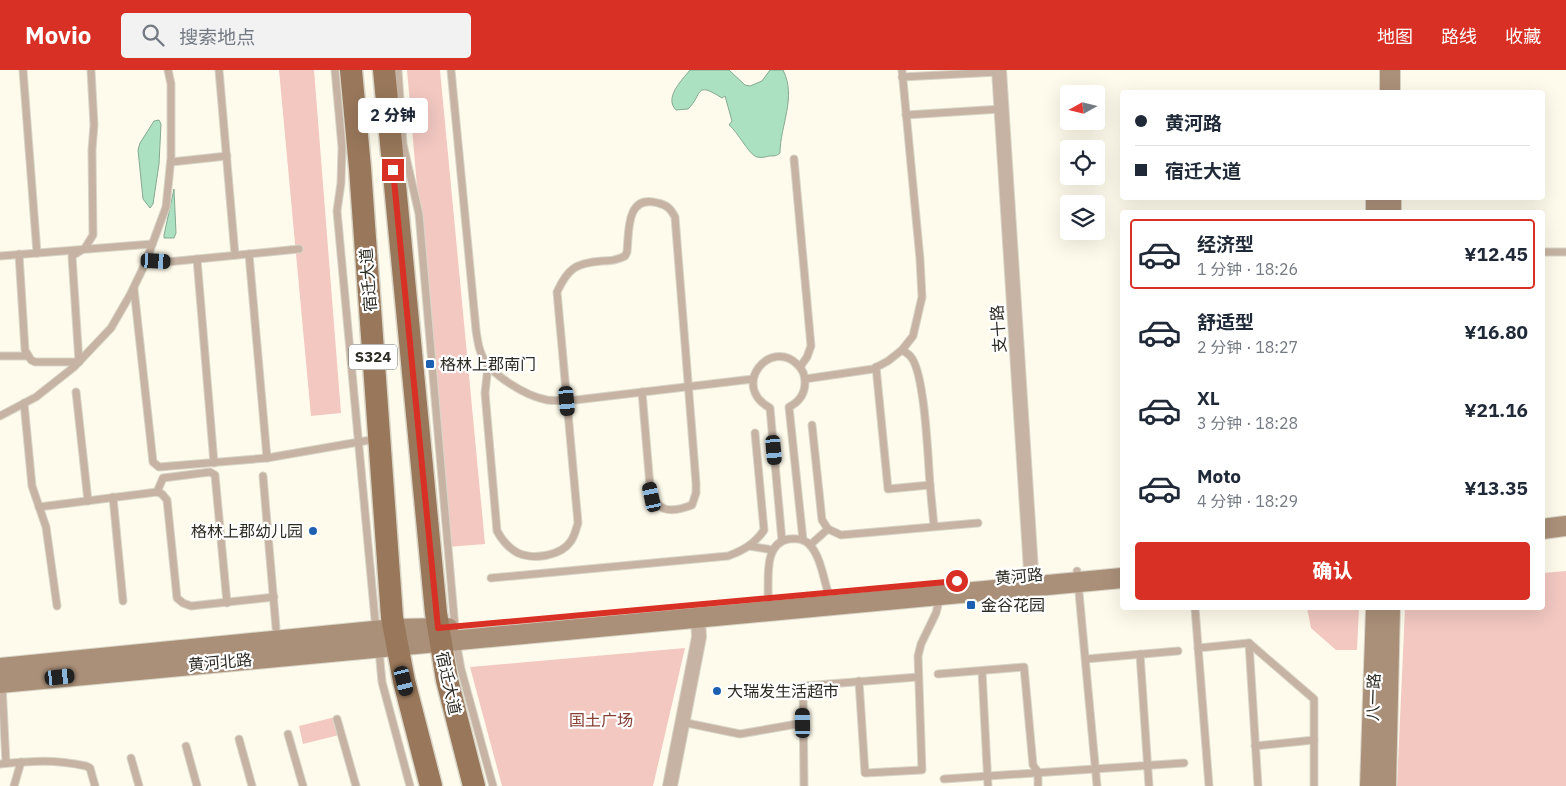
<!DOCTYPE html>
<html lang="zh">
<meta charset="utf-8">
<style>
body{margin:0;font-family:"IBM Plex Sans","Noto Sans SC",sans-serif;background:#f2f2f3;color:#1f2937;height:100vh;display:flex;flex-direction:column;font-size:19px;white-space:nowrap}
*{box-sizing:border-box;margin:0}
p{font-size:16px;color:#747a83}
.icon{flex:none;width:28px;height:28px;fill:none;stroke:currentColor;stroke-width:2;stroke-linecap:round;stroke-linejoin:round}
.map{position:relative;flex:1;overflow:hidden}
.side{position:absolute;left:1120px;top:140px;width:425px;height:400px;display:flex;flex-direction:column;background:#fff;border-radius:5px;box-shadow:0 5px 20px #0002}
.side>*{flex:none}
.guide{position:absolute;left:1120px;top:20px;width:425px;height:110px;border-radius:5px;box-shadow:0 5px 20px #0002;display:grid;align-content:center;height:110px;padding:0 15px;background:#fff}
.needle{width:32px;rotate:262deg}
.fabs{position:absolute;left:1060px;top:15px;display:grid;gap:10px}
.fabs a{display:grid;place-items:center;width:45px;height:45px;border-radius:5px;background:#fff;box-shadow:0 5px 20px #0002;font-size:25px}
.end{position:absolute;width:22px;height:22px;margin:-11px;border:6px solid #d93025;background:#fff;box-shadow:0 0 0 2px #fff}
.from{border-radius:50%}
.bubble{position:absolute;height:35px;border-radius:5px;background:#fff;box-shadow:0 5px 20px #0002;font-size:16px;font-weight:800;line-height:35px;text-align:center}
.car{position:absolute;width:15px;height:30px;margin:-15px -8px;border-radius:6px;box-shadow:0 0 4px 1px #0007;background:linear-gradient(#222 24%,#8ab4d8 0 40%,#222 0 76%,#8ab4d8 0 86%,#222 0)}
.guide b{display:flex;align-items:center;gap:18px;height:48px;font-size:19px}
.guide b+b{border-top:1px solid #e0e1e3}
.guide i{width:12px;height:12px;background:#1f2937}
ul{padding:9px 0 0;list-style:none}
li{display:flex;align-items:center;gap:15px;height:70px;margin:0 10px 8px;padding:0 5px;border:2px solid transparent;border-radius:5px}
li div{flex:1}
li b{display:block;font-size:19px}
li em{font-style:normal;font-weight:800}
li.active{border-color:#d93025}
li>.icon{width:45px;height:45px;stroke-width:1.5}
.cta{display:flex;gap:10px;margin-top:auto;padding:10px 15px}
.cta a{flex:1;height:58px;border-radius:5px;background:#d93025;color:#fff;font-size:20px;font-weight:800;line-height:58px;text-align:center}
header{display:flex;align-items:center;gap:30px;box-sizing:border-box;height:70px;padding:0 25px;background:#d93025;color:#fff}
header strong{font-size:24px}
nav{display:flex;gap:28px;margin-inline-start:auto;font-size:18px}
.search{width:350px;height:45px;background:#f2f2f3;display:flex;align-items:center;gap:12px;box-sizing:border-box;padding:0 18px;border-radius:5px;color:#747a83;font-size:19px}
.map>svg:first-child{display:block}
</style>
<header>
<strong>Movio</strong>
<div class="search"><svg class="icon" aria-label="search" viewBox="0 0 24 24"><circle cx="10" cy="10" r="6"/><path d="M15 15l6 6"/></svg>搜索地点</div>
<nav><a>地图</a><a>路线</a><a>收藏</a></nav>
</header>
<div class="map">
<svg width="1566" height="716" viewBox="0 0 1566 716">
<rect width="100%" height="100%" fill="#fffbec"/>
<g fill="#f2c8c1">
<path d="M279 0H314L341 343 311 346Z"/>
<path d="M407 0H440L485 474 448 477Z"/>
<path d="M1566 501V716H1397L1405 538H1542L1543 503Z"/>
<path d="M1307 538H1359L1357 580H1336L1311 558Z"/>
<path d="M685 578 653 716H502L470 597Z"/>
<path d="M335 647 339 665 303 674 299 656Z"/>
</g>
<g fill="#abe0c1" stroke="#85aa92">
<path d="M690 0H729L745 15 750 16 762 11 770 0H783C797 27 780 56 780 83 777 86 774 86 769 86 766 87 761 88 757 87 749 85 738 62 729 55L732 51 725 26 722 28C694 10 703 25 688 39L676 40C664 28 681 11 690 0Z"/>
<path d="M159 50 161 54 159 94 153 134 150 138 143 129 138 80 140 73 154 51Z"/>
<path d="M174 119 176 163 174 168H164V165Z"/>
</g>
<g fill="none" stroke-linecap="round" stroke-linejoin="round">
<defs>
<g id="lane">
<path d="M23 0 37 183"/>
<path d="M219 0 235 185"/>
<path d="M335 0 342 77 341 113 337 141 376 560"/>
<path d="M398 0 403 74 419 144 455 558"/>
<path d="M451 0 476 260C477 267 478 276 481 283 488 304 526 326 547 330 554 331 561 330 567 331L753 309"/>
<path d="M902 7 999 2"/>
<path d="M906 45 1001 39"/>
<path d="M794 89 811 276 807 287 800 297"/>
<path d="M171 92 227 86"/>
<path d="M1542 182H1566"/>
<path d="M19 184 25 280 31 290 35 292H79L72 186 85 178 93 165 92 80 94 55 91 0"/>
<path d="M249 184 267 388"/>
<path d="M0 186 152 174"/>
<path d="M197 189 214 393"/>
<path d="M146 191 167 192 299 179"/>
<path d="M134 219 153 392 159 397 267 388 376 369"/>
<path d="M0 286H28"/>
<path d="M488 296 485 323 497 461C502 470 508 478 518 483 534 490 561 486 571 471 575 465 576 459 578 453L557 222C568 198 576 193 602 191 611 191 618 190 625 186L627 182C629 161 626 124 658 133 667 135 671 139 675 147L696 413V423L692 435C669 444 655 442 650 416L642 322"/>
<path d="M876 297 888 419 930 415C928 389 925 304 911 287 909 284 905 282 902 280"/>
<path d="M805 309 873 299 888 291 902 280 913 266 922 227 920 189 902 0"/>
<path d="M76 322 88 431"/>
<path d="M24 333 32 416 46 457 57 536"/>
<path d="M0 346 36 327 74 297 111 258 130 225 145 194 166 137 171 88V14L168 0"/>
<path d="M812 355 822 450 828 459 841 465 978 453"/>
<path d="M263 406 276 558"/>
<path d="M930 415 934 456"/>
<path d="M157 422 163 408 210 402 215 405 227 533"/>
<path d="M113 427 123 531"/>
<path d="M39 437 157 422 162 424 167 430 177 528 183 533 191 536 274 527"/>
<path d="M782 471 770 338C730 316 770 267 798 295 802 299 805 306 805 312 805 324 799 332 789 337L803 470"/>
<path d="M810 475 828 459"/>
<path d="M749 476 773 480"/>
<path d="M1077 501 1097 716"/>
<path d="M491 508 728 486C743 481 755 474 764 460L755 363"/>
<path d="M768 529C769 509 763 473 789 469 797 468 805 469 810 475 821 488 823 507 828 522"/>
<path d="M1195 538 1209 716"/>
<path d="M456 571 461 599 493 716"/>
<path d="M1249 573 1258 716"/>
<path d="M1198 578 1249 573 1314 629V716"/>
<path d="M379 580 382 612 410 716"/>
<path d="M1140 584 1149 716"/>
<path d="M1086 589 1178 581"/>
<path d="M982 601 988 716"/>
<path d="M938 604 1024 597 1033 695 1038 702V716"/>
<path d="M859 611 865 703 922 700 918 586 921 574 936 543 940 527"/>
<path d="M2 614 6 693"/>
<path d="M337 649 356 716"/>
<path d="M682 652 740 664 803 653"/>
<path d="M288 664 303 716"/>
<path d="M239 669 252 716"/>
<path d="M186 676 197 716"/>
<path d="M1255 676 1314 670"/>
<path d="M131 688 139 716"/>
<path d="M0 694C32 691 54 689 86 696L90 698 95 716"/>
<path d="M944 709 1184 693"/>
<path d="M14 716 21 692"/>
<path d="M804 716 803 616 918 607"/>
</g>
<g id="street">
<path d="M999 0 1032 516"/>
<path d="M670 716 699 567 698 548"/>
</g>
<g id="secondary">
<path d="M1390 0V22"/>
<path d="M1391 128V142"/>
<path d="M1376 142V128"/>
<path d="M1542 459 1566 456"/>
<path d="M0 598 394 559 448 558"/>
<path d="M0 613 1122 508"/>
<path d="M1370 716 1376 538"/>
<path d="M1386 716 1390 538"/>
</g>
<g id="primary">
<path d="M351 0 360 98 392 547 404 611 431 716"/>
<path d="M384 0 436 543 447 610 474 716"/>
</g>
</defs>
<use href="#lane" stroke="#d9d6c8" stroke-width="9"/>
<use href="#street" stroke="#d9d6c8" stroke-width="16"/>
<use href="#secondary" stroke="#d9d6c8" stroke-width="22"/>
<use href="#primary" stroke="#d9d6c8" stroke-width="25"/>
<use href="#lane" stroke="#c6b3a3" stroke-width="7"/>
<use href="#street" stroke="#c6b3a3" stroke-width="14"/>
<use href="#secondary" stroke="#ab9079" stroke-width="20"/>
<use href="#primary" stroke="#98775a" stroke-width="22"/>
</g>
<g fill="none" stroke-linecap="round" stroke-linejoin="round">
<path stroke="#d93025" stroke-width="6" d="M393 100 438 558 957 511"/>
</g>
<g fill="#1d5fb0" stroke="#fff" stroke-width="2">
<rect x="425" y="289" width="10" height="10" rx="2.5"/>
<circle cx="313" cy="461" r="5"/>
<rect x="966" y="530" width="10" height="10" rx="2.5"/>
<circle cx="717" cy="621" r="5"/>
</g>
<g text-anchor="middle" stroke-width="4.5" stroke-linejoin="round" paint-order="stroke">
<rect fill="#fff" stroke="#6b6b66" stroke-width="1" x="349" y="274.5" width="48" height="25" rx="4"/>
<g font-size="15" font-weight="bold" fill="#2c2b24">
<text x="373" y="292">S324</text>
</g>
<g font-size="16" fill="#2c2b24" stroke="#fff">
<text transform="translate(368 210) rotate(-94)" y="6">宿迁大道</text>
<text transform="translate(998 259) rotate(-94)" y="6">支十路</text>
<text transform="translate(1019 506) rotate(-5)" y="6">黄河路</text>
<text transform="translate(220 592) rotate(-5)" y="6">黄河北路</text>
<text transform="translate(449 613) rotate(78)" y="6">宿迁大道</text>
<text transform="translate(1373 627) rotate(-88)" y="6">八一路</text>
</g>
<g font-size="16" fill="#2c2b24" stroke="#fff" text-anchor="start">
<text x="440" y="300">格林上郡南门</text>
<text x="303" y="467" text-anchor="end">格林上郡幼儿园</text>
<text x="981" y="541">金谷花园</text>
<text x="727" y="627">大瑞发生活超市</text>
</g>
<g font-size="16" fill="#853f34" stroke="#fff">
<text x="601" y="656">国土广场</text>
</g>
</g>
</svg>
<div class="fabs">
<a><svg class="needle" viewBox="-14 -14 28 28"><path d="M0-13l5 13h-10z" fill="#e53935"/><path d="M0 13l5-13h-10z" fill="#747a83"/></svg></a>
<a><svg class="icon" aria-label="locate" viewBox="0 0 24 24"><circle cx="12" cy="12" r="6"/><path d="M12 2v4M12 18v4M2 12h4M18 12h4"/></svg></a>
<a><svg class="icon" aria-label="layers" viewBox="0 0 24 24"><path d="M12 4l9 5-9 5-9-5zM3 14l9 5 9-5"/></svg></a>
</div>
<i class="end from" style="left:957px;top:511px"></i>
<i class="end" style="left:393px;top:100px"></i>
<div class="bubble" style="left:358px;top:28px;width:70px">2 分钟</div>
<i class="car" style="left:156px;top:191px;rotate:93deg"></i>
<i class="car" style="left:567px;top:331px;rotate:175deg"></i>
<i class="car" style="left:774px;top:380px;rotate:175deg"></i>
<i class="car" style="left:652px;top:427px;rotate:348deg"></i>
<i class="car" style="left:60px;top:607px;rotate:84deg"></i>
<i class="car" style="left:404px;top:611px;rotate:166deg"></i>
<i class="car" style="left:803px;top:653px;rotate:359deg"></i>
<div class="guide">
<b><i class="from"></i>黄河路</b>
<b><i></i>宿迁大道</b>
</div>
<section class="side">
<ul>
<li class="active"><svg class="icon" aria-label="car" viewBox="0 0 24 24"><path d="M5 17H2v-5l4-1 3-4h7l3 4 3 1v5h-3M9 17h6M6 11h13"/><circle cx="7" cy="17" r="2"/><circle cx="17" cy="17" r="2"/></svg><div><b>经济型</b><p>1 分钟 · 18:26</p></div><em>¥12.45</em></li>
<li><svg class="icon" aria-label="car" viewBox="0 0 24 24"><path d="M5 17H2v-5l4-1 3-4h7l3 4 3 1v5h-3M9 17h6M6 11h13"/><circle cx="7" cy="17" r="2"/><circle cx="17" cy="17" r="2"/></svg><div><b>舒适型</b><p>2 分钟 · 18:27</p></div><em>¥16.80</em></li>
<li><svg class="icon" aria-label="car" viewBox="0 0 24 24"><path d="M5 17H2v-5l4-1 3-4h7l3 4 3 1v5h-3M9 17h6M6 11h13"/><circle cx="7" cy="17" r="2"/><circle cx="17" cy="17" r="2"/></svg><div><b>XL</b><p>3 分钟 · 18:28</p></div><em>¥21.16</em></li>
<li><svg class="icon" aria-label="car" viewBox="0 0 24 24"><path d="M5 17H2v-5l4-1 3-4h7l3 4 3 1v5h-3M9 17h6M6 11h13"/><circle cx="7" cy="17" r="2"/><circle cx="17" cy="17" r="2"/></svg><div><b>Moto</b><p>4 分钟 · 18:29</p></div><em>¥13.35</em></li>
</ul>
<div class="cta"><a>确认</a></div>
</section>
</div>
